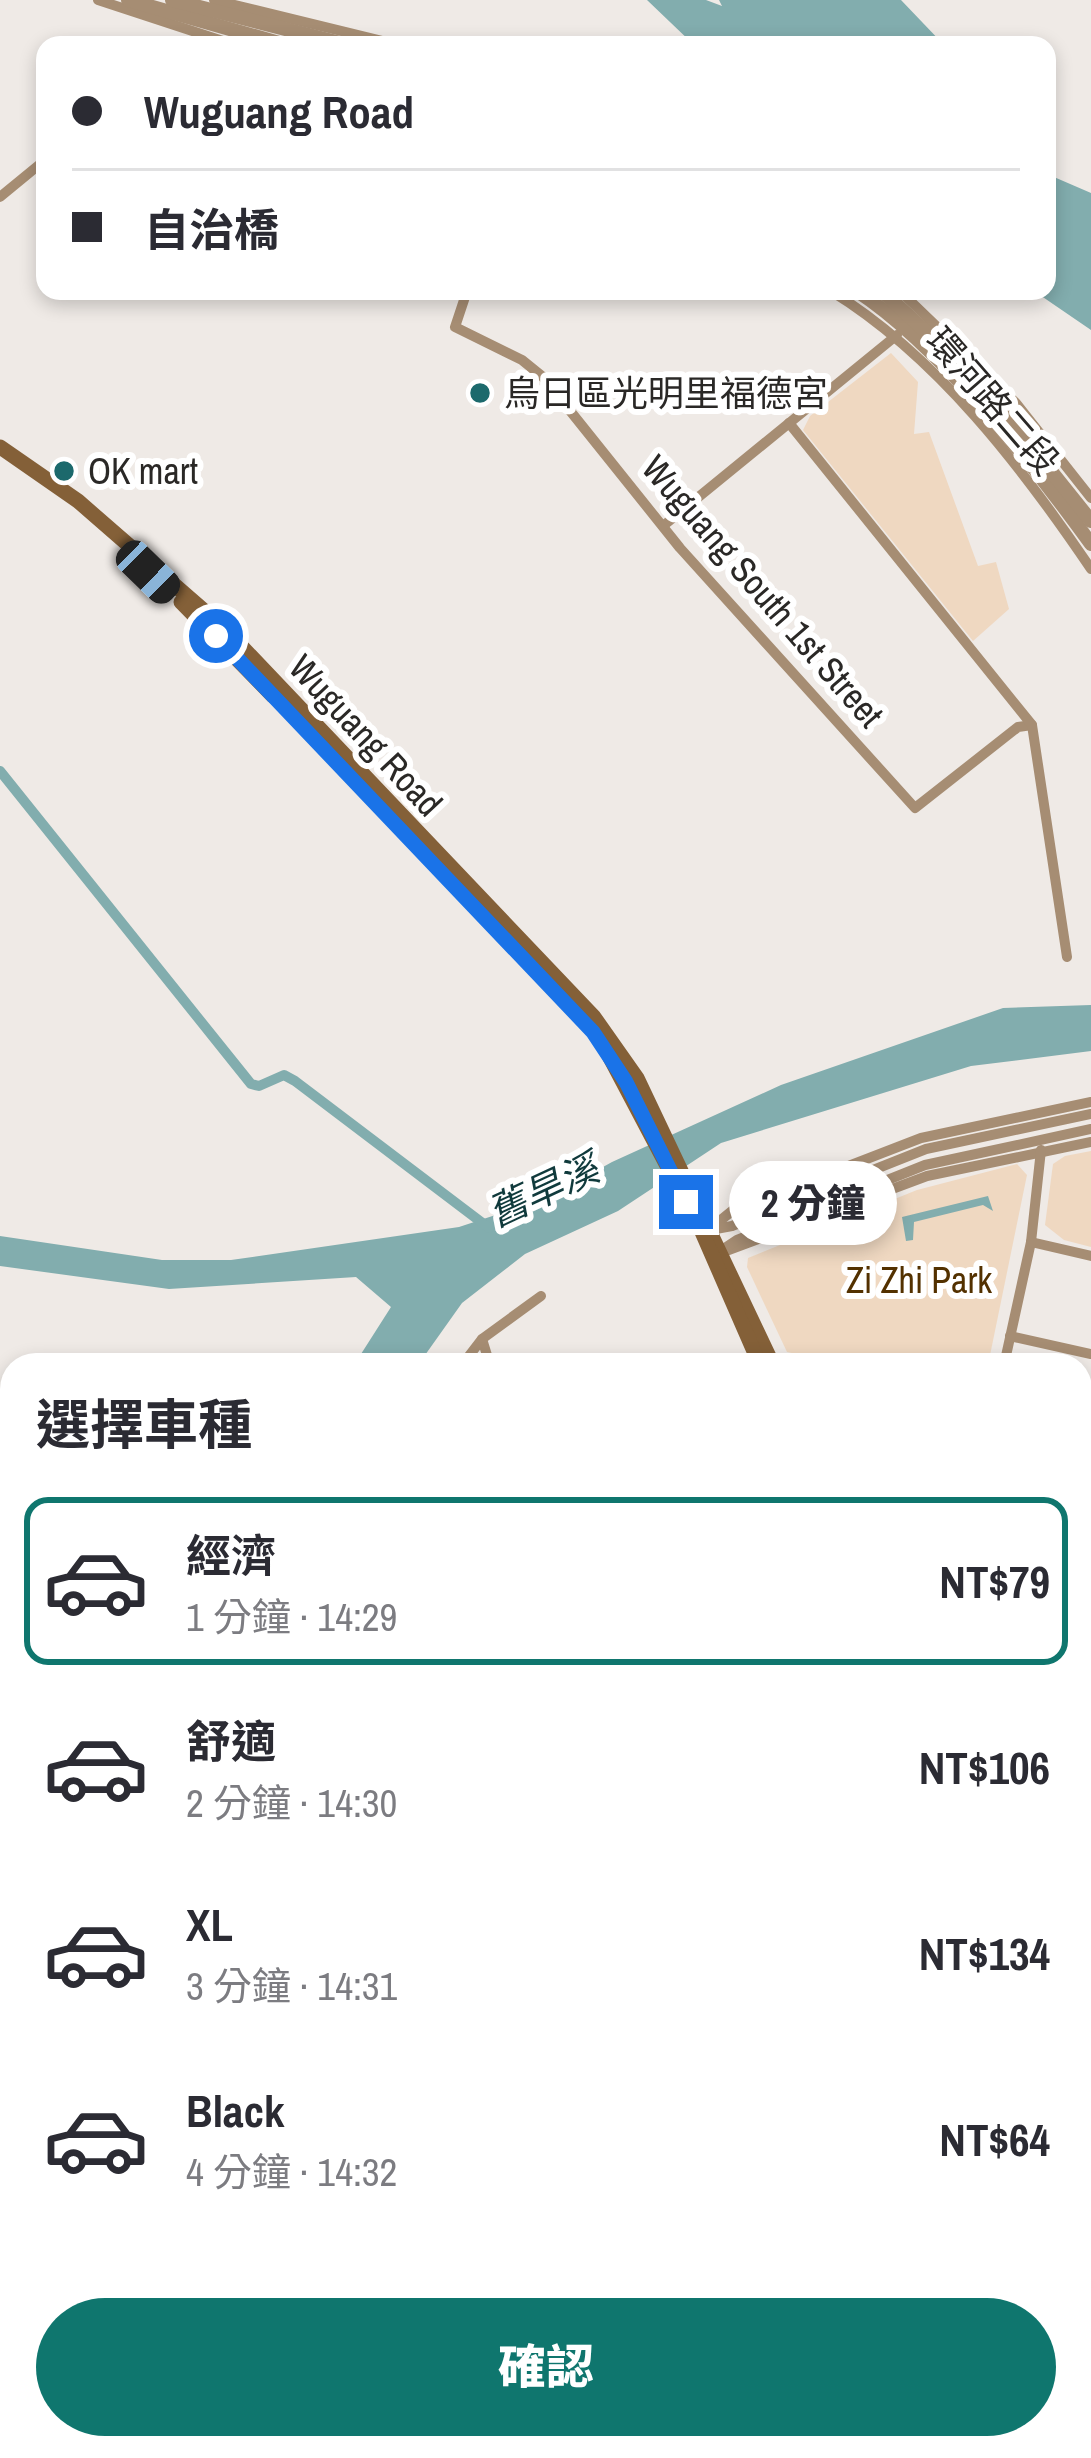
<!DOCTYPE html>
<html lang="zh-TW">
<meta charset="utf-8">
<style>
body{margin:0;font-family:"Archivo Narrow","Noto Sans TC",sans-serif;background:#f7f7f7;color:#2b2b33;height:100vh;display:flex;flex-direction:column;font-size:45px;white-space:nowrap}
*{box-sizing:border-box;margin:0}
p{font-size:39px;color:#7c7c81}
.icon{flex:none;width:66px;height:66px;fill:none;stroke:currentColor;stroke-width:2;stroke-linecap:round;stroke-linejoin:round}
.map{position:relative;flex:1;overflow:hidden}
.side{position:absolute;left:0px;top:1353px;width:1092px;height:1107px;display:flex;flex-direction:column;background:#fff;border-radius:36px 36px 0 0;box-shadow:0 6px 18px #0003}
.side>*{flex:none}
.banner{position:absolute;left:36px;top:36px;width:1020px;height:264px;border-radius:24px;box-shadow:0 6px 18px #0003;display:grid;align-content:center;height:264px;padding:0 36px;background:#fff}
.end{position:absolute;width:54px;height:54px;margin:-27px;border:15px solid #1a73e8;background:#fff;box-shadow:0 0 0 6px #fff}
.from{border-radius:50%}
.bubble{position:absolute;height:84px;border-radius:42px;background:#fff;box-shadow:0 6px 18px #0003;font-size:39px;font-weight:800;line-height:84px;text-align:center}
.car{position:absolute;width:36px;height:72px;margin:-36px -18px;border-radius:15px;box-shadow:0 0 9px 3px #0007;background:linear-gradient(#222 24%,#8ab4d8 0 40%,#222 0 76%,#8ab4d8 0 86%,#222 0)}
.banner b{display:flex;align-items:center;gap:42px;height:114px;font-size:45px}
.banner b+b{border-top:3px solid #e1e1e2}
.banner i{width:30px;height:30px;background:#2b2b33}
ul{padding:0;list-style:none}
li{display:flex;align-items:center;gap:36px;height:168px;margin:0 24px 18px;padding:0 12px;border:6px solid transparent;border-radius:24px}
li div{flex:1}
li b{display:block;font-size:45px}
li em{font-style:normal;font-weight:800}
li.current{border-color:#0f766e}
li>.icon{width:108px;height:108px;stroke-width:1.5}
h2{padding:0 36px;font-size:54px;line-height:144px}
.cta{display:flex;gap:24px;margin-top:auto;padding:24px 36px}
.cta a{flex:1;height:138px;border-radius:72px;background:#0f766e;color:#fff;font-size:48px;font-weight:800;line-height:138px;text-align:center}
.map>svg:first-child{display:block}
</style>
<div class="map">
<svg width="1091" height="2458" viewBox="0 0 1091 2458">
<rect width="100%" height="100%" fill="#efeae6"/>
<g fill="#efd8c1">
<path d="M891 353 918 382 914 434 929 432 978 566 996 562 1009 609 973 641 803 430 810 416Z"/>
<path d="M1091 1151V1247L1064 1240 1045 1225 1053 1164 1065 1156Z"/>
<path d="M1017 1164 1027 1175 988 1365H846L787 1352 747 1267 748 1258 917 1190Z"/>
</g>
<g fill="#82adae">
<path d="M647 0H706L722 6 719 0H901L944 45H694Z"/>
<path d="M1047 174 1091 193V330L1034 291H1047Z"/>
<path d="M1091 1005V1051L971 1066 721 1143 618 1211 525 1254 462 1303 418 1365H354L391 1307 356 1277 169 1289 0 1266V1236L162 1260H231L459 1227 547 1198 612 1162 781 1085 1003 1008Z"/>
<path d="M988 1196 993 1211 983 1205 914 1222 913 1240 906 1241 902 1217Z"/>
</g>
<g fill="none" stroke-linecap="round" stroke-linejoin="round">
<path stroke="#82adae" stroke-width="10" d="M0 771 251 1084 259 1086 284 1075 295 1081 489 1228"/>
<path stroke="#c8c3c0" stroke-width="15" stroke-dasharray="15 8" stroke-linecap="butt" d="M1046 2458 1050 2448"/>
<g stroke="#a68d73" stroke-width="10">
<path d="M98 0 235 45"/>
<path d="M214 0 399 45"/>
<path d="M0 197 45 160"/>
<path d="M467 291 455 327 522 360 543 377 680 548 915 808 1018 727 1032 725"/>
<path d="M831 291C937 356 1022 467 1091 569"/>
<path d="M900 291 1016 403 1091 498"/>
<path d="M789 423 1032 725 1067 957"/>
<path d="M663 526 897 335"/>
<path d="M711 1228 732 1211 921 1138 1091 1102"/>
<path d="M705 1231 732 1226 926 1149 1091 1114"/>
<path d="M1031 1242 1091 1256"/>
<path d="M726 1251 927 1176 1091 1142"/>
<path d="M716 1254 737 1240 925 1165 1091 1129"/>
<path d="M1010 1336 1091 1354"/>
<path d="M482 1339 490 1365"/>
<path d="M462 1365 482 1339 541 1296"/>
<path d="M1004 1365 1031 1242 1041 1150"/>
<path d="M1080 1435 1091 1438"/>
<path d="M1080 1547 1091 1553"/>
<path d="M1080 1647 1091 1653"/>
<path d="M0 1716 12 1658"/>
<path d="M0 2305 11 2296"/>
<path d="M891 2448 918 2458"/>
</g>
<g stroke="#a68d73" stroke-width="14">
<path d="M128 0 286 45"/>
<path d="M172 0 348 45"/>
<path d="M857 291C938 344 1034 465 1091 544"/>
<path d="M882 291 978 380 1091 521"/>
<path d="M1080 2155 1091 2160"/>
</g>
<g stroke="#846038" stroke-width="15">
<path d="M0 447 78 501 225 629 594 1017 637 1078 773 1365"/>
<path d="M181 602 273 696"/>
<path d="M606 1050 702 1232 760 1365"/>
<path d="M1080 2375 1091 2349"/>
</g>
<g stroke="#6a4000" stroke-width="16">
<path d="M1080 1792 1091 1795"/>
<path d="M1080 1807 1091 1810"/>
<path d="M0 1832 12 1828"/>
<path d="M0 1850 12 1847"/>
</g>
<defs>
<g id="rail">
<path d="M606 2448 695 2458"/>
<path d="M698 2448 751 2458"/>
<path d="M38 2458 149 2448"/>
<path d="M231 2458 409 2448"/>
</g>
</defs>
<use href="#rail" stroke="#4f4d4a" stroke-width="8"/>
<use href="#rail" stroke="#fff" stroke-width="3" stroke-dasharray="9" stroke-linecap="butt"/>
</g>
<g fill="none" stroke-linecap="round" stroke-linejoin="round">
<path stroke="#1a73e8" stroke-width="15" d="M216 636 593 1032 626 1082 686 1202"/>
</g>
<g fill="#1c696c" stroke="#fff" stroke-width="4.5">
<circle cx="480" cy="393" r="12"/>
<circle cx="64" cy="471" r="12"/>
</g>
<g text-anchor="middle" stroke-width="12" stroke-linejoin="round" paint-order="stroke">
<g font-size="36" fill="#2a2826" stroke="#fff" text-anchor="start">
<text x="504" y="406">烏日區光明里福德宮</text>
<text x="88" y="484">OK mart</text>
</g>
<g font-size="36" fill="#2a2826" stroke="#fff">
<text transform="translate(993 401) rotate(49)" y="13">環河路二段</text>
<text transform="translate(763 591) rotate(49)" y="13">Wuguang South 1st Street</text>
<text transform="translate(366 735) rotate(47)" y="13">Wuguang Road</text>
</g>
<g font-size="36" fill="#533100" stroke="#fff">
<text x="919" y="1293">Zi Zhi Park</text>
</g>
<g font-size="39" font-style="italic" fill="#103a3c" stroke="#fff">
<text transform="translate(543 1190) rotate(-25)" y="14">舊旱溪</text>
</g>
</g>
</svg>
<i class="end from" style="left:216px;top:636px"></i>
<i class="end" style="left:686px;top:1202px"></i>
<div class="bubble" style="left:729px;top:1161px;width:168px">2 分鐘</div>
<i class="car" style="left:148px;top:572px;rotate:134deg"></i>
<div class="banner">
<b><i class="from"></i>Wuguang Road</b>
<b><i></i>自治橋</b>
</div>
<section class="side">
<h2>選擇車種</h2>
<ul>
<li class="current"><svg class="icon" aria-label="car" viewBox="0 0 24 24"><path d="M5 17H2v-5l4-1 3-4h7l3 4 3 1v5h-3M9 17h6M6 11h13"/><circle cx="7" cy="17" r="2"/><circle cx="17" cy="17" r="2"/></svg><div><b>經濟</b><p>1 分鐘 · 14:29</p></div><em>NT$79</em></li>
<li><svg class="icon" aria-label="car" viewBox="0 0 24 24"><path d="M5 17H2v-5l4-1 3-4h7l3 4 3 1v5h-3M9 17h6M6 11h13"/><circle cx="7" cy="17" r="2"/><circle cx="17" cy="17" r="2"/></svg><div><b>舒適</b><p>2 分鐘 · 14:30</p></div><em>NT$106</em></li>
<li><svg class="icon" aria-label="car" viewBox="0 0 24 24"><path d="M5 17H2v-5l4-1 3-4h7l3 4 3 1v5h-3M9 17h6M6 11h13"/><circle cx="7" cy="17" r="2"/><circle cx="17" cy="17" r="2"/></svg><div><b>XL</b><p>3 分鐘 · 14:31</p></div><em>NT$134</em></li>
<li><svg class="icon" aria-label="car" viewBox="0 0 24 24"><path d="M5 17H2v-5l4-1 3-4h7l3 4 3 1v5h-3M9 17h6M6 11h13"/><circle cx="7" cy="17" r="2"/><circle cx="17" cy="17" r="2"/></svg><div><b>Black</b><p>4 分鐘 · 14:32</p></div><em>NT$64</em></li>
</ul>
<div class="cta"><a>確認</a></div>
</section>
</div>
